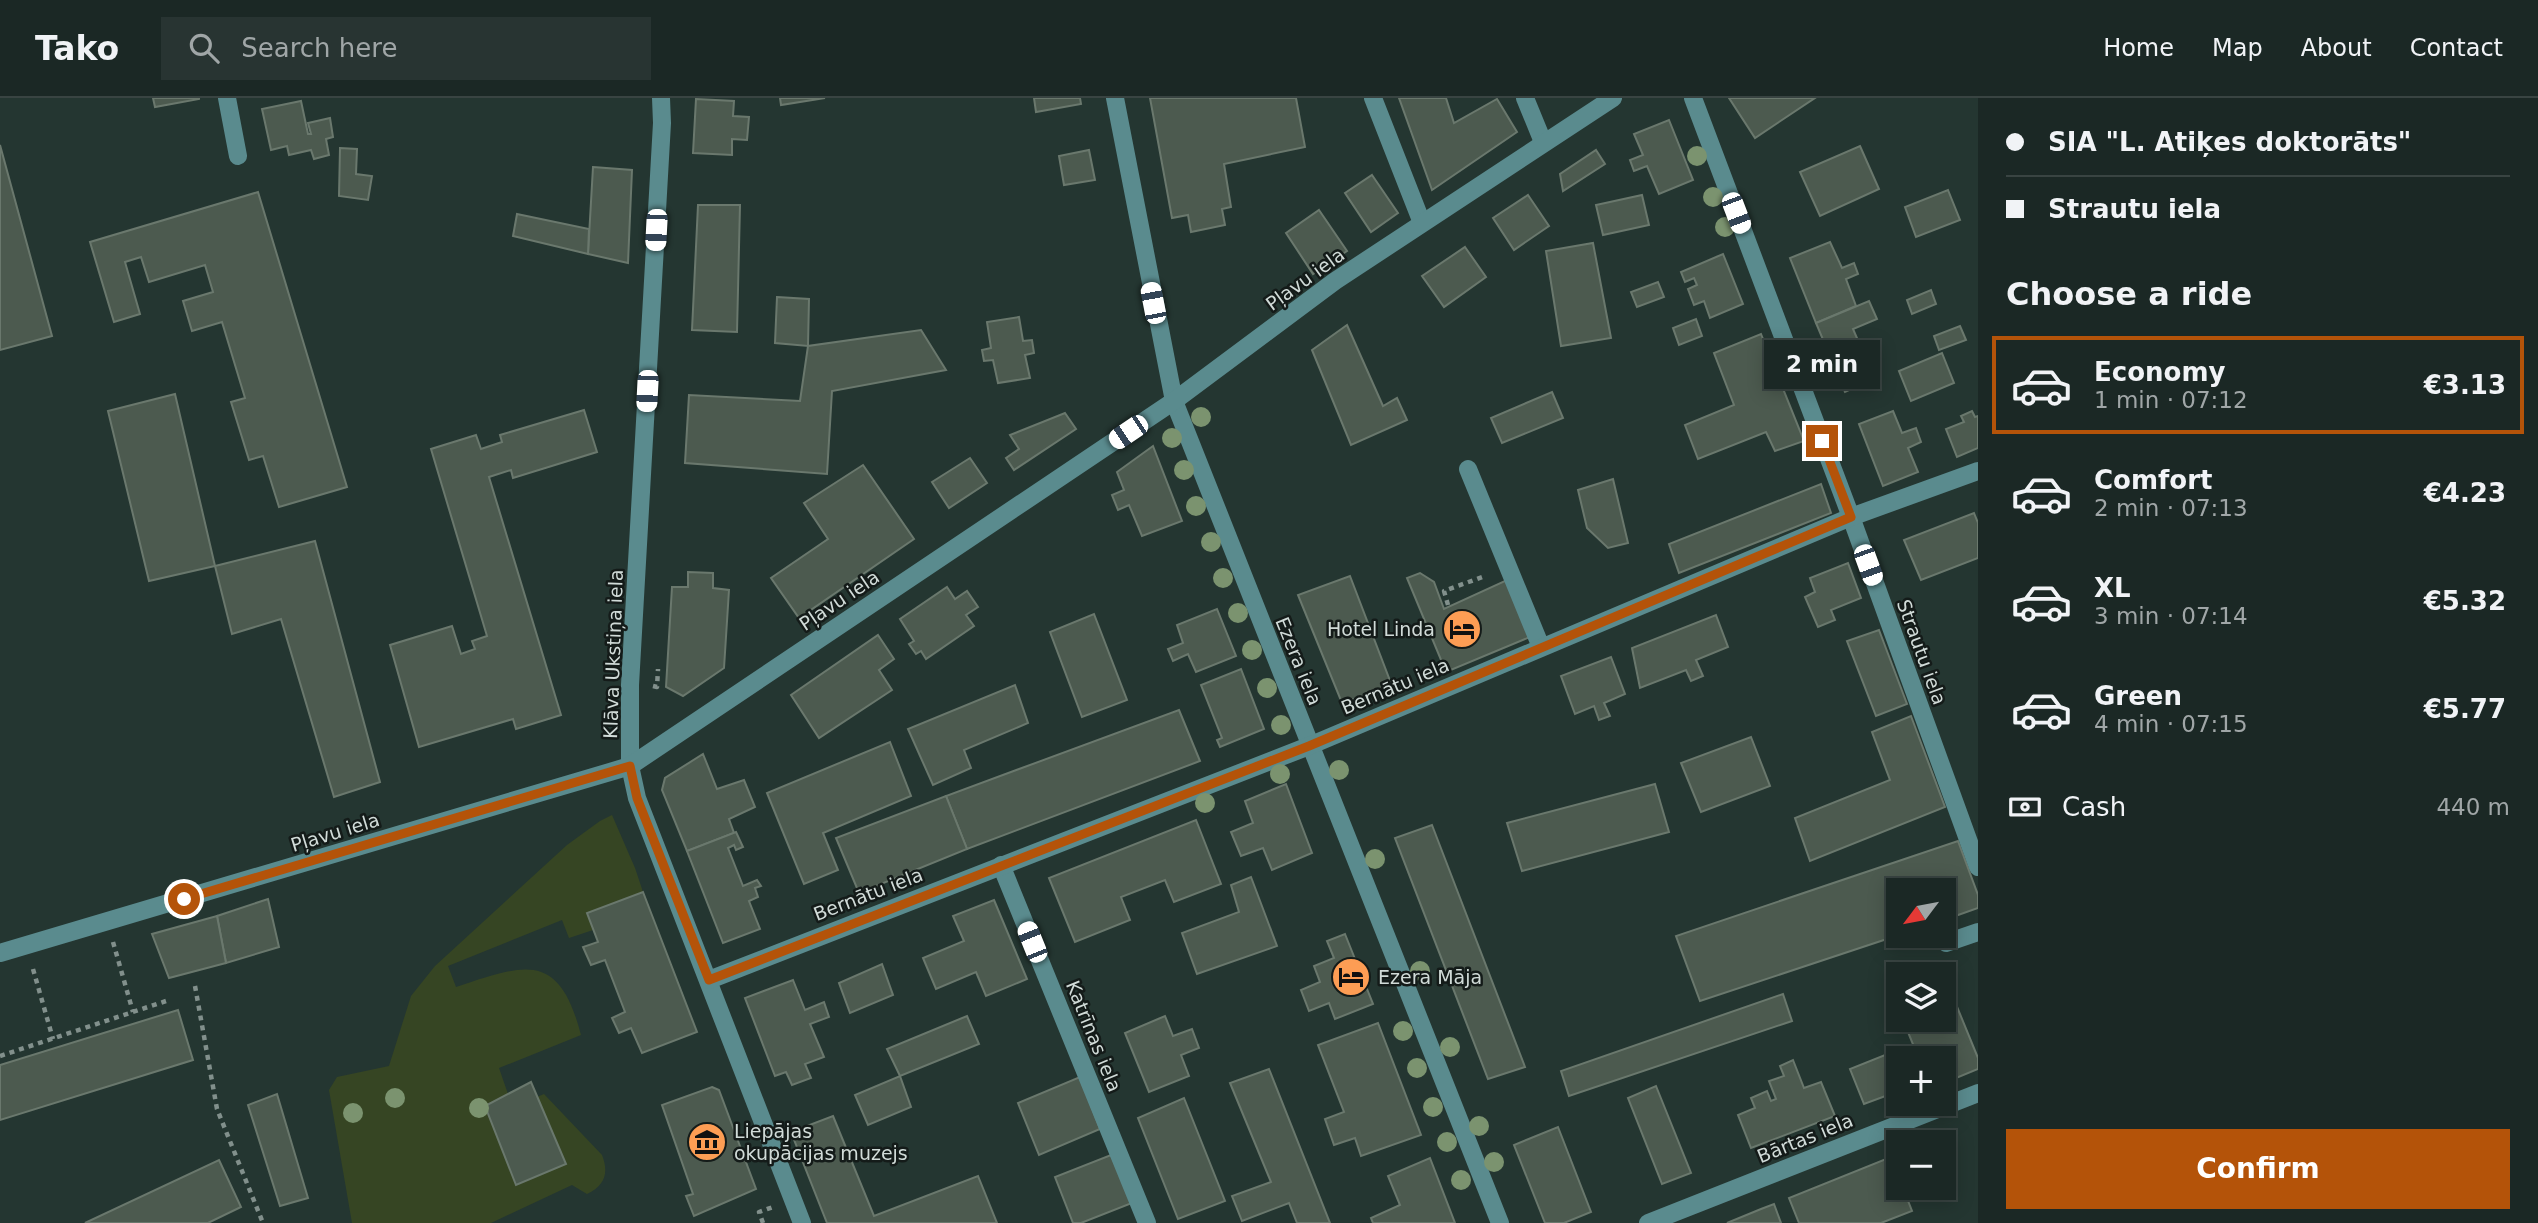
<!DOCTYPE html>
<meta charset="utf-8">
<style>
body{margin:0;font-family:"DejaVu Sans",sans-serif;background:#283432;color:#f1f3f6;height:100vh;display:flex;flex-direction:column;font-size:26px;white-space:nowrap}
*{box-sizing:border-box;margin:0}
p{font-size:23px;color:#a0a6a7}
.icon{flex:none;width:38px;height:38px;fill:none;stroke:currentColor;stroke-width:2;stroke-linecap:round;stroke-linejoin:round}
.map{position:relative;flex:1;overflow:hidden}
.drawer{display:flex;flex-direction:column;background:#1b2825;width:560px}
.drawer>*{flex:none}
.hud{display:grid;align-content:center;height:154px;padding:0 28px;background:#1b2825}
.needle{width:46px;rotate:238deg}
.controls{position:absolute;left:1886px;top:780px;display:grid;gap:14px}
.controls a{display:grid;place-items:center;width:70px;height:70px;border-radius:0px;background:#1b2825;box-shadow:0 4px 18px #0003,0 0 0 2px #394442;font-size:35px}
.end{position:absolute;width:32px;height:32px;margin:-16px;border:9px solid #b45309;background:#fff;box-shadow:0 0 0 4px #fff}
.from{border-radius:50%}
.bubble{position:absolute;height:49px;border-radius:0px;background:#1b2825;box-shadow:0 4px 18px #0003,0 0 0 2px #394442;font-size:23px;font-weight:700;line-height:49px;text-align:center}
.car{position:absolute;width:21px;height:42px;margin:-21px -10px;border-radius:9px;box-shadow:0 0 5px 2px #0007;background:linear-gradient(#fff 24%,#345 0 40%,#fff 0 76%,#345 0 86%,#fff 0)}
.hud b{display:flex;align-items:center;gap:24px;height:66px;font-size:26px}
.hud b+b{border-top:2px solid #394442}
.hud i{width:18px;height:18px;background:#f1f3f6}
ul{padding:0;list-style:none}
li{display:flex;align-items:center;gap:21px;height:98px;margin:0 14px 10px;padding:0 14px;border:4px solid transparent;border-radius:0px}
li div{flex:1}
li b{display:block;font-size:26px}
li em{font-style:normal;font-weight:700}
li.current{border-color:#b45309}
li>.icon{width:63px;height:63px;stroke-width:1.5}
h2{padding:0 28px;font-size:32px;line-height:84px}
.pay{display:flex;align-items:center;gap:18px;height:77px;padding:0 28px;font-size:26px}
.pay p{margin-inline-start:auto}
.action{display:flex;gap:14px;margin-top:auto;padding:14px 28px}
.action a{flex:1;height:80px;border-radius:0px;background:#b45309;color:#fff;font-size:28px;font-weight:700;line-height:80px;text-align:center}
header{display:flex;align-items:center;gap:42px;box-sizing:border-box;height:98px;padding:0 35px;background:#1b2825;border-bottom:2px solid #394442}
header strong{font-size:33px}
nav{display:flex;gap:38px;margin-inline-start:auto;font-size:24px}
.search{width:490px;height:63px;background:#283432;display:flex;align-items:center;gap:18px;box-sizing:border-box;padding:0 24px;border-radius:0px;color:#a0a6a7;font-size:26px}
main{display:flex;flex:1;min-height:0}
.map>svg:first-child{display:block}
</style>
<header>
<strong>Tako</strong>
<div class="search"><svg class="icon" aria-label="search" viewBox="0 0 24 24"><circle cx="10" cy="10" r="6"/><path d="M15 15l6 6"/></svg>Search here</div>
<nav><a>Home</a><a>Map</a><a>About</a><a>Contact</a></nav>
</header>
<main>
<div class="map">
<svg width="1978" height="1125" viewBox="0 0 1978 1125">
<rect width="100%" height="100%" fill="#243631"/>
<path fill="#364523" d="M612 717 635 770 643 794 587 815 593 832 569 840 562 822 448 868 456 889C525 866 559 852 581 937L499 970 508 996 485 1008 516 1087 566 1066 537 999 544 996 602 1057C609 1075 605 1087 587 1096L572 1087 491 1125H352L329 992 337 979 389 968 411 898 435 868 567 747 600 723Z"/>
<g fill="#4c5a4f" stroke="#6a786d" stroke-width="2">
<path d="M153 0H199V1L155 9Z"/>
<path d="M780 0H825L781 7Z"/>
<path d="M1034 0H1080L1081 6 1036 14Z"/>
<path d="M1150 0H1296L1305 49 1224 66 1231 109 1222 111 1225 127 1191 134 1188 117 1172 120Z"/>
<path d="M1399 0H1446L1454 25 1497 1 1517 34 1432 92Z"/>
<path d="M1729 0H1815L1755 40Z"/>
<path d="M696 1 734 3 733 18 749 19 747 42 732 41V57L693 55Z"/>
<path d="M301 3 308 36H311L308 25 330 20 333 39 326 41 329 57 314 61 311 52 289 57 287 48 271 52 262 11Z"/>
<path d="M1669 22 1693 82 1659 96 1647 68 1634 73 1630 62 1643 57 1634 36Z"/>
<path d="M0 47 52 238 0 252Z"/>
<path d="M1860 48 1879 91 1820 118 1800 74Z"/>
<path d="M340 50 357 51 356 76 372 78 368 102 339 98Z"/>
<path d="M1089 52 1095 82 1064 87 1059 58Z"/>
<path d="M1596 52 1605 66 1563 93 1560 76Z"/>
<path d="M593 69 632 72 628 165 588 156Z"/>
<path d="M1372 77 1398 115 1371 134 1345 95Z"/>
<path d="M1948 92 1960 122 1916 139 1905 109Z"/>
<path d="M258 94 347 389 279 409 263 358 249 362 231 304 245 300 222 224 192 233 183 203 213 194 205 167 149 184 141 159 125 164 140 216 114 224 90 144Z"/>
<path d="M1528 97 1549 128 1514 152 1493 120Z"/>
<path d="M1642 97 1649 127 1603 137 1596 107Z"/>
<path d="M698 107H740L737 234 692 232Z"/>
<path d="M1319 112 1347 153 1313 176 1286 135Z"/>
<path d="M517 116 589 131 588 156 513 138Z"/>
<path d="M1830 144 1842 170 1854 165 1858 176 1846 181 1856 208 1816 225 1790 160Z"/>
<path d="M1593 145 1611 240 1561 248 1546 153Z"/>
<path d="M1465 149 1486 179 1444 209 1422 178Z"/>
<path d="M1723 156 1743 206 1710 220 1704 203 1694 207 1688 191 1697 187 1694 180 1685 184 1681 174Z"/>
<path d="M1658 184 1664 199 1637 209 1631 194Z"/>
<path d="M1931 192 1936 206 1912 216 1907 202Z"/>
<path d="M777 199 809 201 808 248 775 245Z"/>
<path d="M1869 203 1877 221 1853 231 1863 254 1873 250 1877 260 1871 263 1878 279 1845 294 1816 225Z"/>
<path d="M1019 219 1023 243 1032 242 1034 255 1025 257 1030 280 998 285 993 262 984 263 982 252 991 250 987 224Z"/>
<path d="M1696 221 1702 238 1679 247 1673 230Z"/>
<path d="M1347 227 1383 308 1397 300 1407 322 1351 347 1312 252Z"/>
<path d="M1960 228 1966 242 1939 252 1934 238Z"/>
<path d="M921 232 946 272 832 293 827 376 685 365 689 297 800 303 808 248Z"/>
<path d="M1761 236 1804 343 1775 353 1766 334 1698 361 1685 327 1734 307 1714 255Z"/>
<path d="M1942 255 1954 285 1911 303 1899 273Z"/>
<path d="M1552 294 1563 320 1502 345 1491 320Z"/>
<path d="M175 296 215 468 149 483 108 313Z"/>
<path d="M584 312 597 354 513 380 511 372 489 379 561 617 516 631 513 621 419 649 390 547 452 528 461 556 475 551 472 543 487 538 431 351 476 337 481 351 502 344 500 337Z"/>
<path d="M1893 313 1902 335 1916 330 1921 344 1908 350 1918 374 1883 388 1859 326Z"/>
<path d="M1972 313 1975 319 1978 318V350L1957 359 1946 331 1964 324 1961 318Z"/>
<path d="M1065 315 1076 331 1014 372 1006 360 1019 351 1010 337Z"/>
<path d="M1153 348 1182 423 1142 438 1129 407 1118 412 1112 397 1124 392 1117 374Z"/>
<path d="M970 360 987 385 949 410 932 384Z"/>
<path d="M863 367 914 441 799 520 771 480 828 441 804 405Z"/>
<path d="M1613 381 1628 445 1608 450 1587 430 1578 392Z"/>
<path d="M1821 386 1831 415 1679 475 1669 446Z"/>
<path d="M1974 415 1978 425V460L1921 482 1904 442Z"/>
<path d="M315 443 380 684 334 699 281 521 232 536 215 468Z"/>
<path d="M1848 465 1861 500 1831 512 1835 522 1818 529 1805 499 1815 494 1810 480Z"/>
<path d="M688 474 713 475V490L729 492 724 570 683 598 666 589 672 489H688Z"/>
<path d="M1420 475 1434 484 1444 511 1507 482 1530 539 1446 574 1407 480Z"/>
<path d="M1350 478 1392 588 1342 605 1298 497Z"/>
<path d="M947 489 955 501 967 493 978 509 966 517 974 528 926 561 921 553 916 556 909 546 914 543 900 521Z"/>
<path d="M1217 511 1236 558 1196 574 1188 556 1173 563 1168 551 1183 545 1177 527Z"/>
<path d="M1094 516 1127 602 1082 619 1050 534Z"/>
<path d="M1716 517 1728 549 1696 562 1703 578 1691 583 1686 572 1640 590 1632 550Z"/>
<path d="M1879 532 1907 606 1876 618 1847 543Z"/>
<path d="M878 537 894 561 879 572 892 592 819 640 791 597Z"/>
<path d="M1611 559 1625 596 1604 605 1610 618 1599 622 1594 608 1575 616 1561 578Z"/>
<path d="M1241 571 1264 631 1220 649 1217 642 1222 640 1201 587Z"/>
<path d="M1015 587 1028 625 964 652 971 670 933 687 908 631Z"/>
<path d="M1179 612 1200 663 967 751 946 698Z"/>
<path d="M1911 618 1945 709 1810 763 1795 720 1890 682 1872 634Z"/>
<path d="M1751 639 1770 688 1701 714 1681 665Z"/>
<path d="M890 644 911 698 823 735 838 772 804 786 767 695Z"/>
<path d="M703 656 717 691 744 682 755 709 729 721 734 735 687 753 662 692 665 680Z"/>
<path d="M1286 686 1312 755 1272 772 1263 750 1241 758 1231 734 1253 725 1245 703Z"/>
<path d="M1655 686 1669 734 1522 773 1507 725Z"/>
<path d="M946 698 967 751 859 795 836 740Z"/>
<path d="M1196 722 1221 786 1174 804 1165 782 1121 799 1130 822 1075 844 1049 780Z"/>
<path d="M1432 727 1525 969 1488 981 1395 740Z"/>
<path d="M736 734 743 749 736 752 734 747 728 750 743 788 757 782 761 788 755 790 758 799 749 803 760 831 723 845 687 753Z"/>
<path d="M1958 743 1978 797V810L1944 822V793H1899V837L1700 903 1676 838Z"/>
<path d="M1251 779 1277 848 1197 876 1182 835 1239 814 1231 787Z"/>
<path d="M643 794 697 934 642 955 631 930 619 935 612 920 625 914 605 862 591 867 583 849 598 844 587 815Z"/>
<path d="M268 801 279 849 226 865 217 818Z"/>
<path d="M994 802 1027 881 986 898 976 874 936 891 923 860 964 843 953 818Z"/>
<path d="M217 818 226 865 169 880 152 836Z"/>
<path d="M1345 836 1373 906 1335 921 1329 905 1309 913 1301 892 1320 884 1314 868 1334 860 1327 843Z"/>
<path d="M1939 864 1944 877H1905Z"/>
<path d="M882 866 893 897 850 915 839 885Z"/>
<path d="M1944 877 1978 960V971L1944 985V961H1919L1903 922H1944Z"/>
<path d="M1899 879V911L1888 884Z"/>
<path d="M793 882 805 912 824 904 829 919 810 926 824 959 805 966 811 980 792 987 786 974 775 978 745 900Z"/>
<path d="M1783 896 1792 923 1569 998 1561 973Z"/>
<path d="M178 912 193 962 0 1022V967Z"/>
<path d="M967 918 979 946 900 978 887 951Z"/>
<path d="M1165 918 1173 938 1192 931 1199 950 1181 957 1189 978 1149 994 1125 935Z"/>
<path d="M1378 925 1421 1037 1361 1058 1355 1040 1334 1047 1325 1021 1344 1014 1318 947Z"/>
<path d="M1905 949 1910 961H1899V993L1864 1006 1850 971Z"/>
<path d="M1793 962 1804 990 1821 984 1835 1018 1751 1050 1738 1017 1755 1010 1751 1000 1767 993 1771 1003 1776 1001 1769 983 1784 978 1780 968Z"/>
<path d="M1269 971 1330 1125H1297L1289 1105 1242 1123 1232 1098 1271 1084 1230 985Z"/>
<path d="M900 978 911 1009 868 1027 855 997Z"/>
<path d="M1080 979 1100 1031 1039 1057 1018 1005Z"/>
<path d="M531 984 566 1066 516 1087 485 1008Z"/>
<path d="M1656 988 1691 1075 1662 1086 1628 1000Z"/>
<path d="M712 989 719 992 756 1091 694 1118 686 1098 693 1096 662 1007Z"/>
<path d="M277 996 308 1100 280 1108 248 1007Z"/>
<path d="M1184 1000 1225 1103 1178 1121 1138 1020Z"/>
<path d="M833 1018 874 1118 978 1078 997 1125H827L791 1034Z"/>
<path d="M1558 1029 1591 1114 1564 1125H1545L1514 1047Z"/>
<path d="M1111 1057 1132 1105 1081 1125H1073L1055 1079Z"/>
<path d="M1891 1059 1899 1079V1090H1903L1912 1113 1881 1125H1799L1789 1100Z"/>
<path d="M1430 1060 1455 1125H1373L1371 1120 1400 1107 1388 1078Z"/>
<path d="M219 1062 241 1109 208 1125H85Z"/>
<path d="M1774 1106 1781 1125H1727L1761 1111Z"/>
</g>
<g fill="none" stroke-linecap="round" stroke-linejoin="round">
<g stroke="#82908c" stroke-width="4.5" stroke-dasharray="5 5" stroke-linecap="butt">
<path d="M1448 507 1444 493 1485 478"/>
<path d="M653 588 657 589 658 571"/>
<path d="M113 844 133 914"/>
<path d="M33 871 53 941"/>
<path d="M195 888 217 1011 263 1125"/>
<path d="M0 958 166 903"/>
<path d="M763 1125 759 1114 773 1109"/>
</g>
<g stroke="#5a8b8e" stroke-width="18">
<path d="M227 0 238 58"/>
<path d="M661 0 662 25 630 587V668L637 700 802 1125"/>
<path d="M1115 0 1174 303 1500 1125"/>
<path d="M1373 0 1422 125"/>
<path d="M1525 0 1543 44"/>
<path d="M1693 0 1851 419 1978 769"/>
<path d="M1468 371 1541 549"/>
<path d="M1001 767 1147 1125"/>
<path d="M1946 845 1978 834"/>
<path d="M0 855 630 668 1174 303 1335 183 1613 0"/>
<path d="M709 882 1309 648 1851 419 1978 373"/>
<path d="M1648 1125 1978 995"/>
</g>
</g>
<g fill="#7b936f">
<circle cx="1697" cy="58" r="10"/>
<circle cx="1713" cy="99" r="10"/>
<circle cx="1725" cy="129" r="10"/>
<circle cx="1201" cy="319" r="10"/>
<circle cx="1172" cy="340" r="10"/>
<circle cx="1184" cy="372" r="10"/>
<circle cx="1196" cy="408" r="10"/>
<circle cx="1211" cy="444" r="10"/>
<circle cx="1223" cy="480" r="10"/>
<circle cx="1238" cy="515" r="10"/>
<circle cx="1252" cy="552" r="10"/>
<circle cx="1267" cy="590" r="10"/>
<circle cx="1281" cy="627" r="10"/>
<circle cx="1339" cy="672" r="10"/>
<circle cx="1280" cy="676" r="10"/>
<circle cx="1205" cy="705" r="10"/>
<circle cx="1375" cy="761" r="10"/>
<circle cx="1420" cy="873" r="10"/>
<circle cx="1403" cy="933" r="10"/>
<circle cx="1450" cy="949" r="10"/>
<circle cx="1417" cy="970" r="10"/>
<circle cx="395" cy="1000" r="10"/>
<circle cx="1433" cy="1009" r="10"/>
<circle cx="479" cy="1010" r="10"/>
<circle cx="353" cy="1015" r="10"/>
<circle cx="1479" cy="1028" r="10"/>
<circle cx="1447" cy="1044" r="10"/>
<circle cx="1494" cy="1064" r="10"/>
<circle cx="1461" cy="1082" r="10"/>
</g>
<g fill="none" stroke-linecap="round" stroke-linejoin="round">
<path stroke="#b45309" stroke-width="9" d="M184 801 630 668 637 700 709 882 1309 648 1851 419 1822 343"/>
</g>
<defs>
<symbol id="hotel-disc" viewBox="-11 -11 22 22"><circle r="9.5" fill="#fd9d54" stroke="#141b19"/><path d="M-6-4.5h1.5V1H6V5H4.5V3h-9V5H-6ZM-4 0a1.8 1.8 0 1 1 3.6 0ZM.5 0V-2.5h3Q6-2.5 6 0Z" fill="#111"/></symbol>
<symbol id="museum-disc" viewBox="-11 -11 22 22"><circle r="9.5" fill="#fd9d54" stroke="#141b19"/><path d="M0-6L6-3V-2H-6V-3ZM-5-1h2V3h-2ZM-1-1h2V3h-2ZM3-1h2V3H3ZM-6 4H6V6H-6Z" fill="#111"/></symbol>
</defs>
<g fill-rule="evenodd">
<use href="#hotel-disc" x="1440" y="509" width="44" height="44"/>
<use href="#hotel-disc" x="1329" y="857" width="44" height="44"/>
<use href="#museum-disc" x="685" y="1022" width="44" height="44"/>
</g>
<g text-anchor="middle" stroke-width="5" stroke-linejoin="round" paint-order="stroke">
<g font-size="19" fill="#d1dbd8" stroke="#141b19">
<text transform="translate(1305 181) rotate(-36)" y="7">Pļavu iela</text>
<text transform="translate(839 502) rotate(-34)" y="7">Pļavu iela</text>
<text transform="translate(1922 554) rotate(70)" y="7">Strautu iela</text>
<text transform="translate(613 556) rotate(-88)" y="7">Klāva Ukstiņa iela</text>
<text transform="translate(1299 563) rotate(68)" y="7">Ezera iela</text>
<text transform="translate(1395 588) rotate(-23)" y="7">Bernātu iela</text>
<text transform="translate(335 734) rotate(-17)" y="7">Pļavu iela</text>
<text transform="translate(868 796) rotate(-21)" y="7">Bernātu iela</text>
<text transform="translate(1094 938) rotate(68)" y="7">Katrīnas iela</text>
<text transform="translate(1805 1040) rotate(-22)" y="7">Bārtas iela</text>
</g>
<g font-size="19" fill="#d1dbd8" stroke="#141b19" text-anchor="start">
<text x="1435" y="538" text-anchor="end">Hotel Linda</text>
<text x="1378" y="886">Ezera Māja</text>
<text x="734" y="1040">Liepājas<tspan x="734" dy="22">okupācijas muzejs</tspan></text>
</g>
</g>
</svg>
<div class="controls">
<a><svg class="needle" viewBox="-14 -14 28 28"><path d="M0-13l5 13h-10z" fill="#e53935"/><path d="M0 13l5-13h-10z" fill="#a0a6a7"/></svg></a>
<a><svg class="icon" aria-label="layers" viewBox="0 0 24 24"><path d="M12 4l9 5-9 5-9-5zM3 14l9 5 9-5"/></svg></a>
<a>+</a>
<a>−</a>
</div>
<i class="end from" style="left:184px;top:801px"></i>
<i class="end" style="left:1822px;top:343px"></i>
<div class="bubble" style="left:1764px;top:242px;width:116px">2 min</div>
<i class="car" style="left:1736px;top:115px;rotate:159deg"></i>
<i class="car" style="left:656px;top:132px;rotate:183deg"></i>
<i class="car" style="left:1153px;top:205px;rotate:349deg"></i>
<i class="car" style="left:647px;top:293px;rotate:183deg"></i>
<i class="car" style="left:1128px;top:334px;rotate:236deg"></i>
<i class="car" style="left:1868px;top:467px;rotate:160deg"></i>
<i class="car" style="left:1032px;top:844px;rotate:338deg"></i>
</div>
<section class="drawer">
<div class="hud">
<b><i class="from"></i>SIA &quot;L. Аtiķes doktorāts&quot;</b>
<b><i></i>Strautu iela</b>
</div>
<h2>Choose a ride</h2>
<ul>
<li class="current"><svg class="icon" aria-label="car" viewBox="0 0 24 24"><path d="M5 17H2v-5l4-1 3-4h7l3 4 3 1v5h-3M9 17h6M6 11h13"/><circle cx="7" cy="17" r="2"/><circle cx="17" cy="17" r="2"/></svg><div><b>Economy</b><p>1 min · 07:12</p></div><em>€3.13</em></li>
<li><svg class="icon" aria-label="car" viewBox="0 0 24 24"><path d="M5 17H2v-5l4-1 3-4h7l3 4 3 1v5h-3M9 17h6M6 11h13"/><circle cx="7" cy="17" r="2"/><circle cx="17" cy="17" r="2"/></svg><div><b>Comfort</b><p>2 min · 07:13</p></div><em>€4.23</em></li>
<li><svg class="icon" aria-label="car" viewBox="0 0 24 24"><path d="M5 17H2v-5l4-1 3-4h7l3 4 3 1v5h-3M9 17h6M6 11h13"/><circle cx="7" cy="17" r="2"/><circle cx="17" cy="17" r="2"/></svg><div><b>XL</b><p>3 min · 07:14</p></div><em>€5.32</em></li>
<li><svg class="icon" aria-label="car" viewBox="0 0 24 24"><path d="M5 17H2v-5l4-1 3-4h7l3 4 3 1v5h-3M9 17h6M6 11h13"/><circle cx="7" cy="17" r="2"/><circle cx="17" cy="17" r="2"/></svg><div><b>Green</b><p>4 min · 07:15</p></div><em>€5.77</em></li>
</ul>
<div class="pay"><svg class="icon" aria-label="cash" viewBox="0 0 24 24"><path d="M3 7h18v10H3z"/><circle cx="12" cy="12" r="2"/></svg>Cash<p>440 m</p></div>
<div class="action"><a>Confirm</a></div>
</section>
</main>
